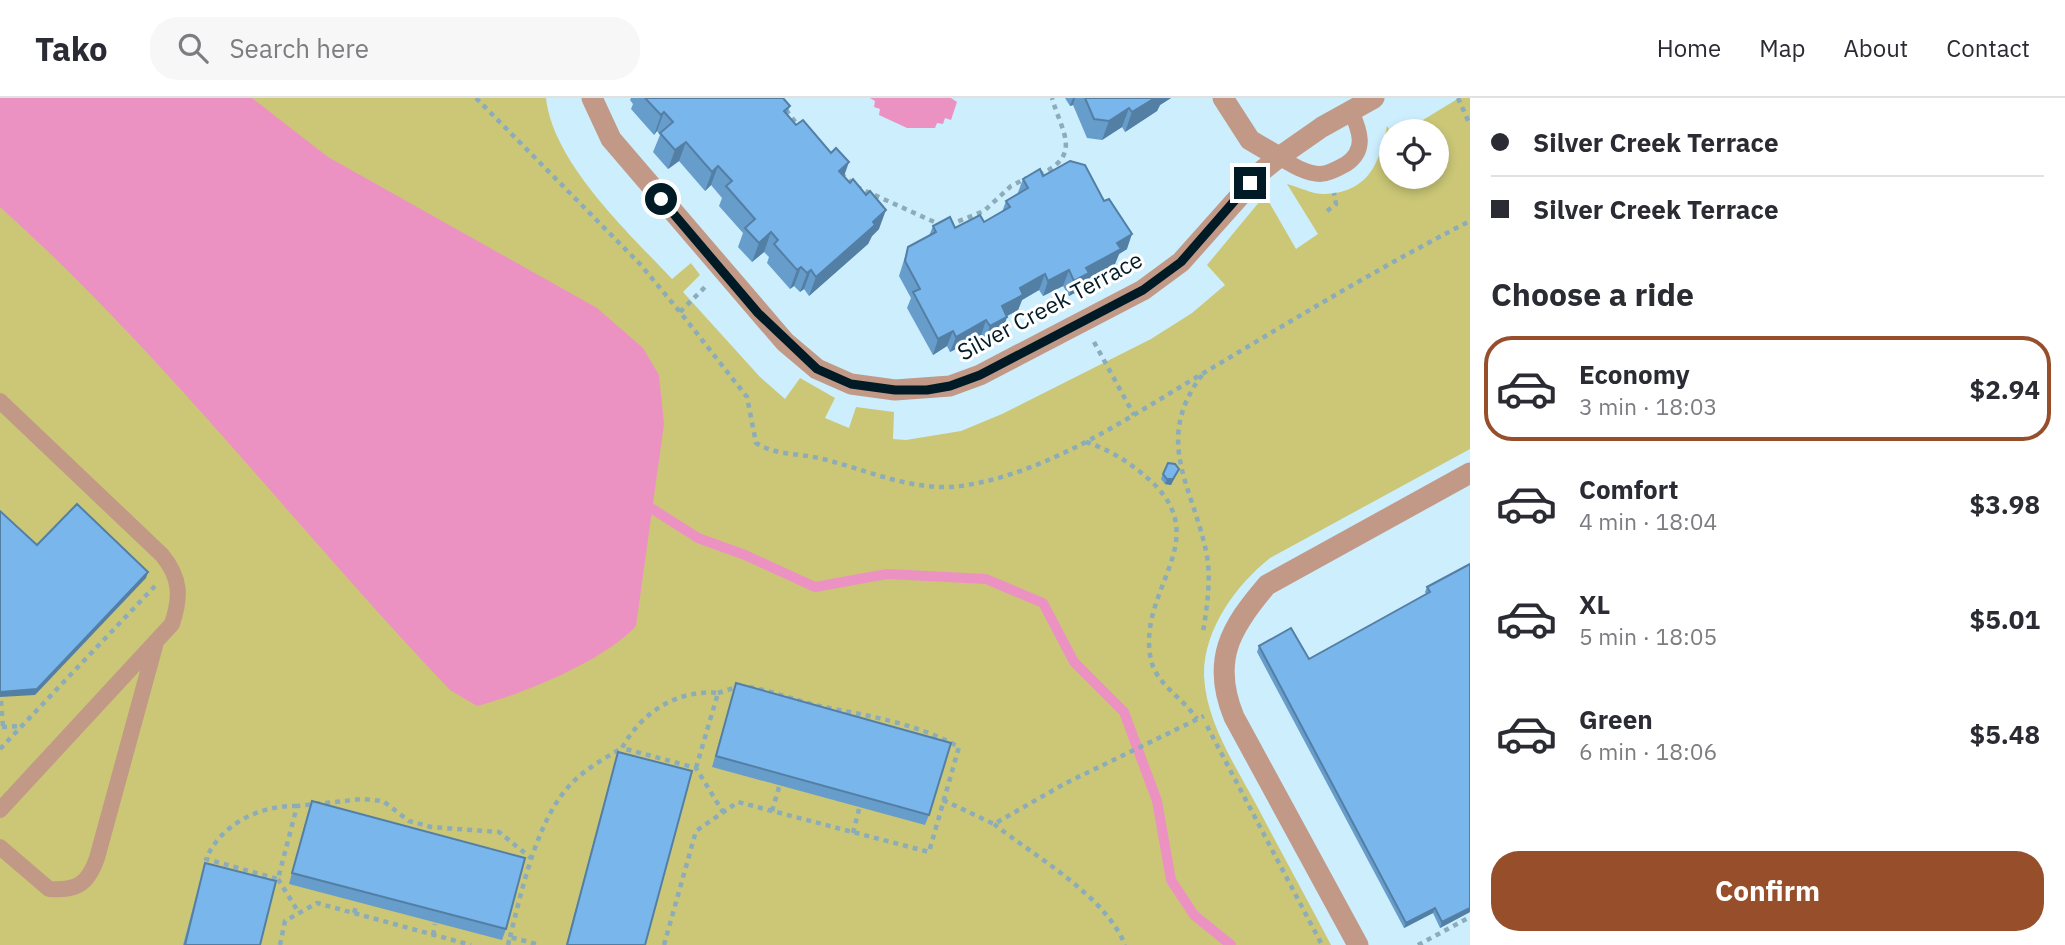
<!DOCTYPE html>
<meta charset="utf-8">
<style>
body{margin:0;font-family:"IBM Plex Sans",sans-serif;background:#f7f7f7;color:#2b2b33;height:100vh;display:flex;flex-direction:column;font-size:26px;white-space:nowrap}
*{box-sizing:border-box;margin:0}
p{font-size:23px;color:#7c7c81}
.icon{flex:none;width:38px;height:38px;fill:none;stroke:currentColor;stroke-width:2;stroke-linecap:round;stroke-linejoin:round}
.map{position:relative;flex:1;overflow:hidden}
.details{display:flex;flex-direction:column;background:#fff;width:595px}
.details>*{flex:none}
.guide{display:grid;align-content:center;height:154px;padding:0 21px;background:#fff}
.fabs{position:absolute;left:1379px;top:21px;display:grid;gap:14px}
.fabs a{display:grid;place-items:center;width:70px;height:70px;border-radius:50%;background:#fff;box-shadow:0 4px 10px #0003;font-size:35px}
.end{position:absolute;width:32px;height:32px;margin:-16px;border:9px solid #001b26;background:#fff;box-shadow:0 0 0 4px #fff}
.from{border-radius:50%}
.guide b{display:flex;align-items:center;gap:24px;height:66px;font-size:26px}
.guide b+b{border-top:2px solid #e1e1e2}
.guide i{width:18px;height:18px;background:#2b2b33}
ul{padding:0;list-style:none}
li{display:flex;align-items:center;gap:21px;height:105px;margin:0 14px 10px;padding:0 7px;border:4px solid transparent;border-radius:28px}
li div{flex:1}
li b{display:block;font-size:26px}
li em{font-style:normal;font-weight:700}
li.current{border-color:#964f2a}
li>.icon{width:63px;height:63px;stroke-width:1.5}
h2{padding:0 21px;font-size:32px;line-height:84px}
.cta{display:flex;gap:14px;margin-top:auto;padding:14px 21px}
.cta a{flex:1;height:80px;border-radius:28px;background:#964f2a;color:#fff;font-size:28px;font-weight:700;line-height:80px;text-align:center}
header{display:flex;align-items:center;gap:42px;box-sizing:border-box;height:98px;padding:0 35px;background:#fff;border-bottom:2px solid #e1e1e2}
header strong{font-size:33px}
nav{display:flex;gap:38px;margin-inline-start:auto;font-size:24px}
.search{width:490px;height:63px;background:#f7f7f7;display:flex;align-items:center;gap:18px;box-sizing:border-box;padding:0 24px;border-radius:28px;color:#7c7c81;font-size:26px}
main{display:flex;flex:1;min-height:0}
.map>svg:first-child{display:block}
</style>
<header>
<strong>Tako</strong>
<div class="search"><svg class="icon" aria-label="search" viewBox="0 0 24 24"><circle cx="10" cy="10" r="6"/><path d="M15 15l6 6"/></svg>Search here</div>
<nav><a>Home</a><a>Map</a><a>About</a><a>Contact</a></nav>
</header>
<main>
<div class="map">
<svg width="1470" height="847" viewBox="0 0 1470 847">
<rect width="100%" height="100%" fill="#cceefd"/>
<path fill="#cbc777" d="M0 0H546C553 65 629 135 672 181L691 165 700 177 683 194 760 279 785 301 800 280 835 300 825 320 849 330 856 309 894 314 893 341 906 342 961 333 1002 316 1151 241 1192 215 1225 187 1207 167 1265 97 1296 151 1318 136 1287 86C1299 89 1314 97 1326 96 1369 94 1380 64 1387 28L1391 34V79H1437V33H1405L1459 0H1470V351L1270 460C1236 487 1203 532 1204 578 1206 625 1237 670 1258 710 1282 756 1307 801 1331 847H0Z"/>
<g fill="#ec92c3">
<path d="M0 0H252L328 59 597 210 643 250 659 277 664 326 636 528C604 563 523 596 477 608L450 592C298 433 164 256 0 109Z"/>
<path d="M870 0H951L957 4 951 22 945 20 943 26 937 25 935 30H907L879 17 880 11 874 9 875 3Z"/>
</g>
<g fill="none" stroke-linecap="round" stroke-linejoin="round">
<path stroke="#ec92c3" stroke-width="10" d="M651 410 698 440 745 457 815 489 887 476 986 481 1043 505 1074 564 1124 614 1157 703 1171 782 1194 817 1231 847"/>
<g stroke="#8cacba" stroke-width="4.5" stroke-dasharray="5 5" stroke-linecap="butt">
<path d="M476 0 640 166 680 214 747 299 756 345C777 358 800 355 823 361 871 373 917 396 968 387 1053 372 1129 319 1202 276 1291 223 1378 170 1470 123"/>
<path d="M1458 0 1470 27"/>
<path d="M786 12 800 30"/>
<path d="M841 76 859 90 941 127"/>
<path d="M1039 77C1083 57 1062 35 1052 0"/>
<path d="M1327 113 1336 106 1334 95"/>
<path d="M949 127 984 113 1011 88 1027 80"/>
<path d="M680 214 706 188"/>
<path d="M1094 244 1134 317"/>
<path d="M1202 277C1152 344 1194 389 1207 458 1211 483 1207 509 1203 534"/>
<path d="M1086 344C1111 352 1134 367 1154 386 1213 445 1136 493 1151 562 1156 586 1183 600 1197 621"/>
<path d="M718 595 737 589"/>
<path d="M1 603 3 629"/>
<path d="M1207 628 1322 847"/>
<path d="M2 629 21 628"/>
<path d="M0 651 155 488"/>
<path d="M696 670 718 595C677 591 641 615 622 650L696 670 723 714"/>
<path d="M943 702 994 726 1064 686 1204 618"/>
<path d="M297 708C260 707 221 726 206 761L278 781 297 708 363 701 383 703 409 723 431 729 499 734 531 760"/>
<path d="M772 713 779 689"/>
<path d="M994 726C1034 758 1106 798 1125 847"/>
<path d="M853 735 859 711"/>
<path d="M278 781 299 815"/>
<path d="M354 815 357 806"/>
<path d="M433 837 435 826"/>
<path d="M510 839C522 792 537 719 573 684 587 670 605 660 622 650"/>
<path d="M280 847 285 823 317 805 471 847"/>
<path d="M508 847 510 839 540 847"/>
<path d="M664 847 696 733 738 704 929 754 959 649C917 626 875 619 829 610 802 605 777 594 749 589"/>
<path d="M1418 847 1470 819"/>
</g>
<g stroke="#c19986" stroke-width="16">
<path d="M1279 59C1291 66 1306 76 1320 76 1328 76 1339 70 1346 66 1367 52 1360 33 1351 13"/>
<path d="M0 303 162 457C181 480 181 499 172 526L0 712"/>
<path d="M0 749 49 791C77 793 88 786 97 760L155 548"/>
</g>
<g stroke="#c19986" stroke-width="21">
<path d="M592 0 611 41 785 244 817 271 851 286 895 292 950 288 980 277 1143 192 1181 164 1263 72 1279 59 1250 42 1223 0"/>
<path d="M1279 59 1322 29 1374 0"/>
<path d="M1358 847 1234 619C1211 563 1230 530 1267 487L1470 375"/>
</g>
</g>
<g fill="#679dcb">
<path d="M631 0H783L790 8 787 16 844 78 879 131 872 138 868 146 809 198 804 191 800 194 794 188 790 191 767 165 769 159 764 154 752 164 738 149 743 135 719 108 722 100 711 87 705 93 679 63 668 71 653 54 660 37 657 33 654 37 631 11 633 6 630 2Z"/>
<path d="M1065 0H1171L1160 7 1157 13 1125 34 1122 29 1102 42 1087 40 1073 7 1070 8Z"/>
<path d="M1043 78 1127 151 1119 156 1115 166 1087 182 1084 190 1069 198 1063 188 1043 198 1039 192 1022 202 1018 212 1007 218 1002 234 984 244 981 238 950 254 947 248 933 257 907 210 911 200 899 178 908 149 929 138 933 128 955 130 984 124 1002 114 1006 103 1017 97 1023 81Z"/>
<path d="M1179 371 1171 387 1165 386 1161 381 1163 376Z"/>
<path d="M1470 466V814L1440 830 1433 815 1404 830 1257 554 1259 548 1309 561 1426 496 1425 494 1427 489Z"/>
<path d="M736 585 929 717 925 727 712 669Z"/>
<path d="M618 654 645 847H566L615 664Z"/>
<path d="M312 703 506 831 502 842 289 786 308 714Z"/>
<path d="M205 765 260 847H183L202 776Z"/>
</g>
<g fill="#547fa5">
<path d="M1073 0H1075L1073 7 1070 8Z"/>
<path d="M1155 0H1171L1160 7 1157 13 1125 34 1132 14Z"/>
<path d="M1129 10 1122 29 1102 42 1109 23Z"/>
<path d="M664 14 657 33 654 37 661 17Z"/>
<path d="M686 44 679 63 668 71 675 52Z"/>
<path d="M849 64 842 84 839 73Z"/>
<path d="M718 68 711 87 705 93 712 74Z"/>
<path d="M886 112 879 131 872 138 868 146 809 198 816 179 873 124Z"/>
<path d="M771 134 764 154 752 164 759 145Z"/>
<path d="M1132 136 1127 151 1119 156 1115 166 1087 182 1084 190 1069 198 1074 183 1086 170 1117 145Z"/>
<path d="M801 169 794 188 790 191 797 172Z"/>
<path d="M811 172 804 191 800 194 807 175Z"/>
<path d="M1069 172 1063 188 1043 198 1048 183Z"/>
<path d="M1045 176 1039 192 1022 202 1018 212 996 224 1002 208 1020 190Z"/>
<path d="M1007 219 1002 234 984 244 990 228Z"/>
<path d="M986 222 981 238 950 254 956 239Z"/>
<path d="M953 233 947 248 933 257 938 241Z"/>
<path d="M1179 371 1171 387 1165 386 1167 381Z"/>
<path d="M148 474 146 480 35 597 0 599V594Z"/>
<path d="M1435 810 1433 815 1404 830 1406 825Z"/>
<path d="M1470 810V814L1440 830 1442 824Z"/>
</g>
<g fill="#78b6ec" stroke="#547fa5" stroke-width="2">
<path d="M645 0H783L790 8 784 13 796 27 803 22 831 55 836 50 849 64 839 73 850 85 853 81 866 97 870 93 886 112 873 124 875 127 816 179 811 172 807 175 801 169 797 172 774 146 778 142 771 134 759 145 745 130 755 121 726 88 732 83 718 68 712 74 686 44 675 52 660 35 673 24 664 14 661 17Z"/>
<path d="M1085 0H1155L1132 14 1129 10 1109 23 1094 21Z"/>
<path d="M1070 63 1085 67 1104 103 1109 101 1132 136 1117 145 1121 151 1086 170 1089 175 1074 183 1069 172 1048 183 1045 176 1020 190 1023 197 1002 208 1007 219 990 228 986 222 956 239 953 233 938 241 913 194 920 191 905 163 908 149 936 134 933 128 950 119 955 130 980 117 984 124 1010 109 1006 103 1028 90 1023 81 1040 71 1043 78Z"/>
<path d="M1168 365 1175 366 1179 371 1173 381H1167L1163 376Z"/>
<path d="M77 406 148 474 37 591 0 594V413L37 447Z"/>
<path d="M1470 466V810L1442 824 1435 810 1406 825 1259 548 1291 530 1309 561 1430 494 1427 489Z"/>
<path d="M736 585 951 645 929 717 716 658Z"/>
<path d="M618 654 692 673 645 847H567Z"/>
<path d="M312 703 525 760 506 831 292 775Z"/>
<path d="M205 765 276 783 260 847H185Z"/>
</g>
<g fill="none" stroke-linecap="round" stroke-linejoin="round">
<path stroke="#001b26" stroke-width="9" d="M661 101 758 215 817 271 851 286 895 292H927L950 288 980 277 1143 192 1181 164 1250 85"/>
</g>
<g text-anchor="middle" stroke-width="6" stroke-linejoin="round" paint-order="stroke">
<g font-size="23" fill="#001b26" stroke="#fff">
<text transform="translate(1050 208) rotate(-28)" y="8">Silver Creek Terrace</text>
</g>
</g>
</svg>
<div class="fabs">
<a><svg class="icon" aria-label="locate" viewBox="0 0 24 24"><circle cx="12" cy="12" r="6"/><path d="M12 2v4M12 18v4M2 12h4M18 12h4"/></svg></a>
</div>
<i class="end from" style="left:661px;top:101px"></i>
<i class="end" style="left:1250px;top:85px"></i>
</div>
<section class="details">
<div class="guide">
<b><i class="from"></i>Silver Creek Terrace</b>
<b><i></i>Silver Creek Terrace</b>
</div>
<h2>Choose a ride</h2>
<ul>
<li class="current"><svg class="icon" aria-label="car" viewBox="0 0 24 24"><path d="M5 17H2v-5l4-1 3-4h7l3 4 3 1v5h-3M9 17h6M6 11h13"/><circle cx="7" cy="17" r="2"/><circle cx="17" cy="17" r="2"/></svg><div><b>Economy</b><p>3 min · 18:03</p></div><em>$2.94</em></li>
<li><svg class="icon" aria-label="car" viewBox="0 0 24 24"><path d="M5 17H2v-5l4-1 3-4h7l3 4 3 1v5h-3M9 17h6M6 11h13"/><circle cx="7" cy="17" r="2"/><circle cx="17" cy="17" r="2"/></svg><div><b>Comfort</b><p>4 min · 18:04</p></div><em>$3.98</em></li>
<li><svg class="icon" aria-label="car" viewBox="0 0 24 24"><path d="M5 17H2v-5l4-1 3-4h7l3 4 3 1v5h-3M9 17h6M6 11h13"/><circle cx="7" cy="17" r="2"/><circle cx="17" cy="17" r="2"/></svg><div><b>XL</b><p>5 min · 18:05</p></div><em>$5.01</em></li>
<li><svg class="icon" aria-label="car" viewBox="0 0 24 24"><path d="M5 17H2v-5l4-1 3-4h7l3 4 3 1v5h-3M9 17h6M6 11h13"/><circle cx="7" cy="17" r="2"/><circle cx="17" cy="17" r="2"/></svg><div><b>Green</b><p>6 min · 18:06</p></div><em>$5.48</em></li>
</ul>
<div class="cta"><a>Confirm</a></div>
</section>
</main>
